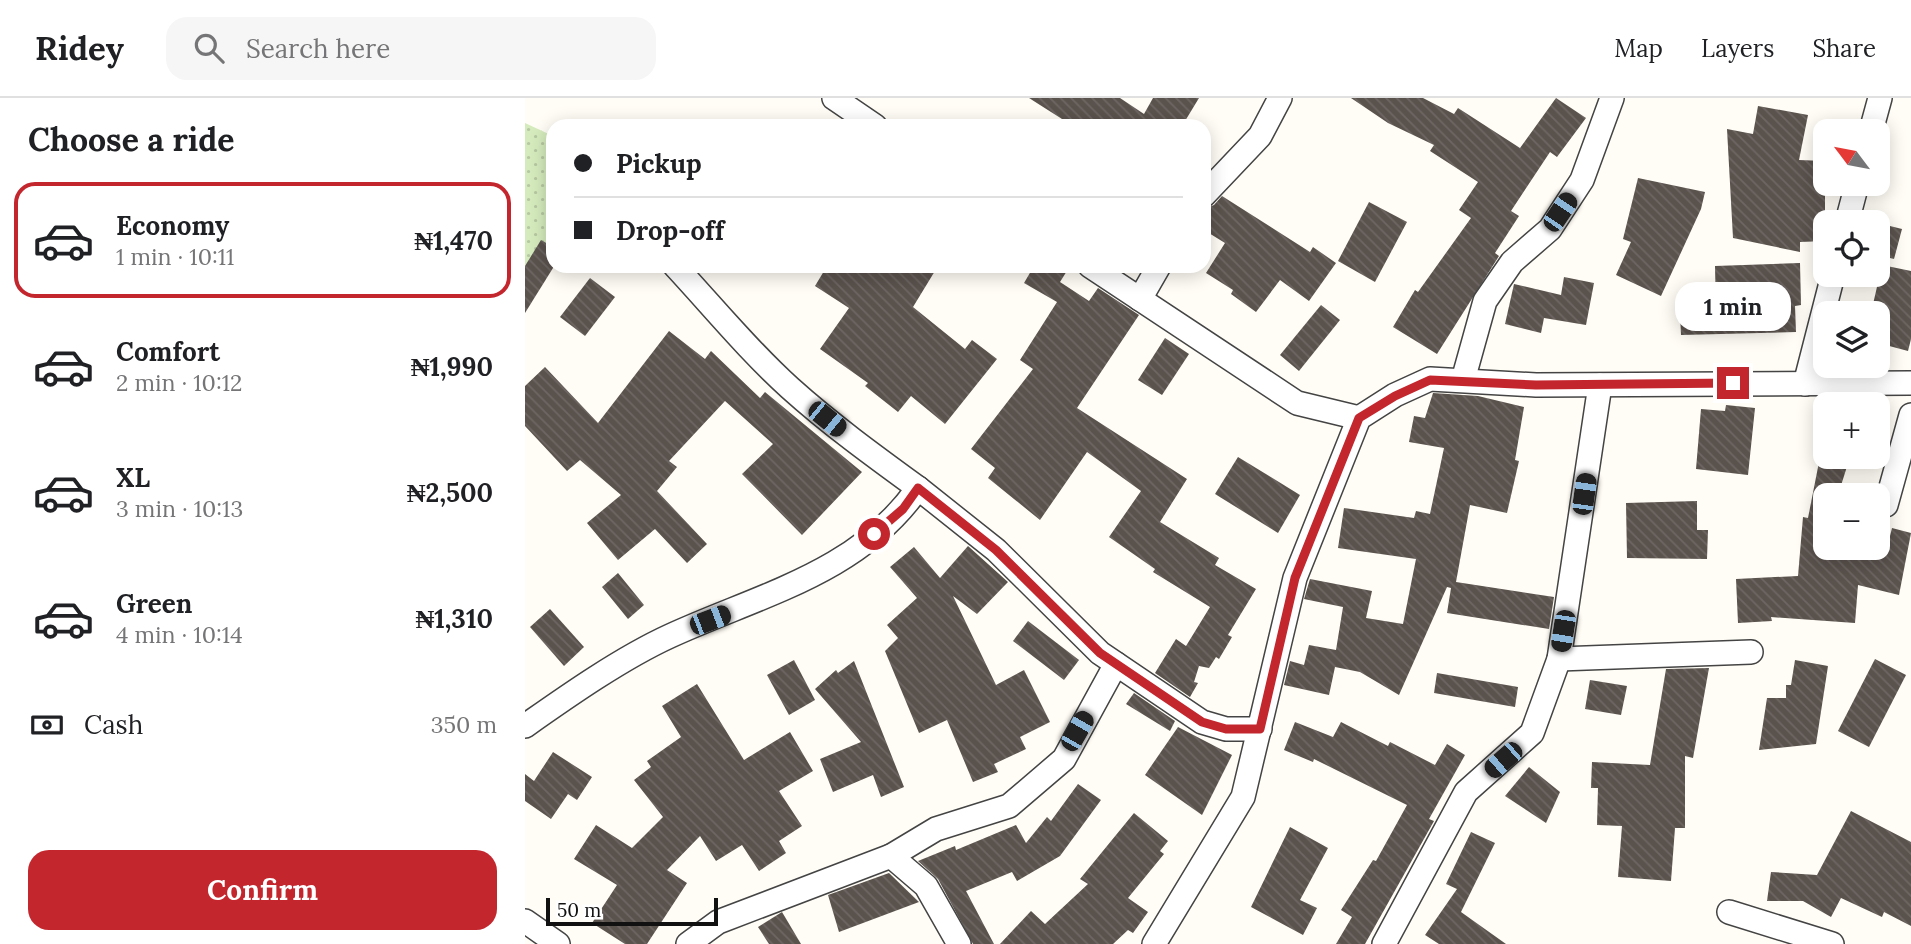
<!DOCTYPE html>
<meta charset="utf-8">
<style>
body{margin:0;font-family:Lora,serif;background:#f6f6f6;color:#202124;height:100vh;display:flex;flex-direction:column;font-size:26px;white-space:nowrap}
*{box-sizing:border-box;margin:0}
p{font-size:23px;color:#757577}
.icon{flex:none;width:38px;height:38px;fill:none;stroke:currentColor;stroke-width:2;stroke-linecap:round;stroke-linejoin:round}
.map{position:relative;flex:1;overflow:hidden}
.panel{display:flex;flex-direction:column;background:#fff;width:525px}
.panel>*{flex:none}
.hud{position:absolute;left:21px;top:21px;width:665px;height:154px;border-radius:21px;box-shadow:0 4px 18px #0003;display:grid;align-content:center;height:154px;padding:0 28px;background:#fff}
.needle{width:46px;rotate:302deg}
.fabs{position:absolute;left:1288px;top:21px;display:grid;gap:14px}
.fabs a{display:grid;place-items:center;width:77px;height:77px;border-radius:14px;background:#fff;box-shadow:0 4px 18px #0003;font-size:35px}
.scale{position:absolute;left:21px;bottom:18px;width:172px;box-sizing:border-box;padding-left:7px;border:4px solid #111;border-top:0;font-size:19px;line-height:24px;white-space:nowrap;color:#111;-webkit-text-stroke:5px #fff;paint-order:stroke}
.end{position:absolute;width:32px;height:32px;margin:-16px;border:9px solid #c4262e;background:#fff;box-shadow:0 0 0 4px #fff}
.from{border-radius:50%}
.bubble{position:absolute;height:49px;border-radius:21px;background:#fff;box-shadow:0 4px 18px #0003;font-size:23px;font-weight:700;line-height:49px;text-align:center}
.car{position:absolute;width:21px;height:42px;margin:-21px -10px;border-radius:9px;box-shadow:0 0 5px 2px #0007;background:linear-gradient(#222 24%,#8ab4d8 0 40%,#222 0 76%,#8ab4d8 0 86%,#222 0)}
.hud b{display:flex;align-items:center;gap:24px;height:66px;font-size:26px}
.hud b+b{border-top:2px solid #e0e0e0}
.hud i{width:18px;height:18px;background:#202124}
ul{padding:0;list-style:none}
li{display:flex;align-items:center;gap:21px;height:116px;margin:0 14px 10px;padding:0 14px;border:4px solid transparent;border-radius:21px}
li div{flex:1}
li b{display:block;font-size:26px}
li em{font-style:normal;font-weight:700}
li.on{border-color:#c4262e}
li>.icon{width:63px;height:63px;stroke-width:1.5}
h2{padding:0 28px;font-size:32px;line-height:84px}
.pay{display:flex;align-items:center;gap:18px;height:77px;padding:0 28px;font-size:26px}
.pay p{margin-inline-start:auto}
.cta{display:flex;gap:14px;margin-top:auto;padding:14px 28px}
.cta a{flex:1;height:80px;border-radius:21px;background:#c4262e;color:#fff;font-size:28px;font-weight:700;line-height:80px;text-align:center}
header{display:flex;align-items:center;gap:42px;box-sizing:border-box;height:98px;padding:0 35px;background:#fff;border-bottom:2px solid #e0e0e0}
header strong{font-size:33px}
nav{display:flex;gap:38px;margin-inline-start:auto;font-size:24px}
.search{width:490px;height:63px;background:#f6f6f6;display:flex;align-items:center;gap:18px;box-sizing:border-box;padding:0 24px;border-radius:21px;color:#757577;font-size:26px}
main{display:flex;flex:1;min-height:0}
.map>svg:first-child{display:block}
</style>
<header>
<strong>Ridey</strong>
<div class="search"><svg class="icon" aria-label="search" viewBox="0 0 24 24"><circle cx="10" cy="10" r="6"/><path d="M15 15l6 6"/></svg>Search here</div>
<nav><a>Map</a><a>Layers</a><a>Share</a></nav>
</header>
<main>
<section class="panel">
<h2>Choose a ride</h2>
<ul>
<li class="on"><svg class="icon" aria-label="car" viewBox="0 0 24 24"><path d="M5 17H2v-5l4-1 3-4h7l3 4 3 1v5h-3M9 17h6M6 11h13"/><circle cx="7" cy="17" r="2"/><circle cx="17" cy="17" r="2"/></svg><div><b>Economy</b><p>1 min · 10:11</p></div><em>₦1,470</em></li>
<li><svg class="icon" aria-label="car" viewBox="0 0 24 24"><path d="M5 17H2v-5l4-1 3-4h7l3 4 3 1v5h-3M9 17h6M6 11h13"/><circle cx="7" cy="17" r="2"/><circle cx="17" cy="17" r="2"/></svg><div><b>Comfort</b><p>2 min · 10:12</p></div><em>₦1,990</em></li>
<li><svg class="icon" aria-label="car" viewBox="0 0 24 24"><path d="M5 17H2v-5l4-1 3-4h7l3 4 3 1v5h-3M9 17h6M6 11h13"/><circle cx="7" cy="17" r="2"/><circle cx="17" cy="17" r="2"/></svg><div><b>XL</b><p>3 min · 10:13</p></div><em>₦2,500</em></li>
<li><svg class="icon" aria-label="car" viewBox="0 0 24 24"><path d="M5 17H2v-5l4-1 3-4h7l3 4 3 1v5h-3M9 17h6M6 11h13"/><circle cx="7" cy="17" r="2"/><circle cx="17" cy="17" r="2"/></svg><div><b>Green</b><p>4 min · 10:14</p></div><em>₦1,310</em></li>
</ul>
<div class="pay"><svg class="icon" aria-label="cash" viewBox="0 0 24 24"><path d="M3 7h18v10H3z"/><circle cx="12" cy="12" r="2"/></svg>Cash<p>350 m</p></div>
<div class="cta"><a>Confirm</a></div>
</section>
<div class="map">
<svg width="1386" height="846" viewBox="0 0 1386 846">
<defs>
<pattern id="grass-dots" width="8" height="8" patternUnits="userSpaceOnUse" patternTransform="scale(1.75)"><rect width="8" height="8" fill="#d5ebbd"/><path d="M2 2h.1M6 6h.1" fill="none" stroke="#b6c8a1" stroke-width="1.8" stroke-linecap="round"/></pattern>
<pattern id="building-back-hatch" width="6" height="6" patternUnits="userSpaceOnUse" patternTransform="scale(1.75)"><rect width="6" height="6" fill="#5a524d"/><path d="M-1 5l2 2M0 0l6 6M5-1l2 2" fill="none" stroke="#6d6662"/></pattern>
</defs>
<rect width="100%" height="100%" fill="#fffdf5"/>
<path fill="url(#grass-dots)" d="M0 25 28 38V161L0 207Z"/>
<g fill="url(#building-back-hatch)">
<path d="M504 0H595L619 16 628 0H674L657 28H548Z"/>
<path d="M826 0H898L929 16 933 10 995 50 1031 0 1061 20 1032 59 1025 54 986 113 994 118 970 155 974 158 912 256 868 229 890 192 893 194 946 120 934 112 953 84 905 53 909 47 863 25Z"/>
<path d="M1233 8 1283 17 1274 62 1300 63V143L1275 144V154L1208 140 1202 31 1228 36Z"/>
<path d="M1113 80 1180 94 1176 111 1136 198 1091 177 1106 144 1098 141Z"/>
<path d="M697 98 785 154 788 149 811 165 784 203 755 182 731 214 706 196 708 192 681 175 700 145 679 132V111L689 107Z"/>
<path d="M844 104 882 124 850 184 813 163Z"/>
<path d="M1353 125 1377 131 1369 161 1353 157Z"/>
<path d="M16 142 28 149V170L0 215V168Z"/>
<path d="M1275 165 1276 207 1270 208 1271 234 1156 237 1155 216 1191 215 1190 168Z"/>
<path d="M1357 167 1386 173V241L1383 253 1353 245V215H1346Z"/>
<path d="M302 168H413L388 209 440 251 447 242 472 261 420 326 386 298 373 314 340 288 343 285 295 251 324 210 290 188Z"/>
<path d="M509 168H545L535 184 564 203 573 190 614 217 552 310 662 381 635 424 694 460 690 467 731 491 703 537 707 539 694 561 691 559 684 570 674 568 669 584 673 585 665 599 630 575 651 541 661 548 685 509 628 474 630 471 584 439 616 393 562 354 515 422 463 380 470 370 446 351 508 271 495 262 532 204 499 185Z"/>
<path d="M1039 179 1069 185 1061 227 1019 220 1016 235 980 226 989 186 1036 197Z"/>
<path d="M65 180 90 199 60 238 35 219Z"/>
<path d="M796 207 815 222 774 273 755 257Z"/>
<path d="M144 233 180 261 186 253 235 300 240 294 337 374 277 437 217 376 248 346 200 303 144 363 152 369 132 393 182 446 162 465 130 431 93 462 62 425 96 397 55 362 42 373 0 328V288L20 269 73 325Z"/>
<path d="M640 240 664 256 637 297 613 282Z"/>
<path d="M908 295 953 298 999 309 990 362 994 363 982 415 945 407 931 484 1029 499 1024 531 922 515 926 490 922 489 874 597 835 574 810 569 804 597 759 587 765 563 779 567 784 547 811 552 818 509 779 501 785 481 847 493 841 520 878 526 891 461 813 450 819 410 889 420 891 413 905 416 919 350 884 344 889 318 900 320Z"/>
<path d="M1201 307 1230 310 1223 377 1171 371 1176 311 1200 313Z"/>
<path d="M713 359 775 397 753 435 690 396Z"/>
<path d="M1295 359H1325L1313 397H1300V450H1362L1367 430 1386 435 1374 497 1333 487 1330 525 1246 519 1247 523 1213 525 1211 481 1273 478 1278 419 1283 420Z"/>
<path d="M1172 403V432H1183L1182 461 1102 460 1101 405Z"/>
<path d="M443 448 483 484 452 516 428 498 471 587 499 572 525 624 495 639 501 651 469 666 473 674 448 684 422 622 394 635 360 553 373 540 362 527 392 500 365 469 389 449 415 480Z"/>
<path d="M93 475 119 507 103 521 77 489Z"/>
<path d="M25 511 59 549 39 568 5 529Z"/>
<path d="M503 523 554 562 539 582 488 543Z"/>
<path d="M1350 561 1381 577 1344 649 1313 633Z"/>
<path d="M269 562 290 602 264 617 242 577Z"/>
<path d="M1270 562 1303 568 1291 646 1234 652 1242 600H1261V587H1266Z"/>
<path d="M329 563 379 689 356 699 348 677 308 694 295 661 336 644 290 591 311 572 313 575Z"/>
<path d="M1184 570 1168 660 1160 658V730H1150L1146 783 1093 779 1097 728 1072 727 1073 690H1066L1067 664 1125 667 1141 571Z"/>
<path d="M912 575 993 589 990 609 909 595Z"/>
<path d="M1065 582 1102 588 1096 617 1060 611Z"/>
<path d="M172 586 219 662 265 634 288 673 254 693 277 728 254 743 261 755 234 773 217 747 191 763 175 738 142 772 162 785 122 846H100L67 825 92 787 49 761 71 727 107 750 138 719 109 682 126 669 122 663 156 639 137 608Z"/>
<path d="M609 595 650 623 645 633 601 606Z"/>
<path d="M770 624 808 639 816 624 863 648 865 644 910 667 922 646 940 657 904 721 909 723 840 846H811L827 819 816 812 848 762 851 763 882 707 789 661 788 664 759 652Z"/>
<path d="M653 629 707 657 677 717 620 677Z"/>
<path d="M28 654 67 679 52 702 43 696 26 721 0 703V676L9 683Z"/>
<path d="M1004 669 1035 694 1021 725 980 698Z"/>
<path d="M553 686 576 702 535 758 492 783 487 774 441 793 469 846H448L413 781 393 763 430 748 431 752 491 727 501 745 522 719 526 723Z"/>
<path d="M1326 713 1386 744V828L1359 814 1357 819 1316 800 1306 819 1278 803H1242L1246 774 1292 777Z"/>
<path d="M609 715 643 743 635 753 639 756 603 800 623 814 608 835 603 832 588 846H475L506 813 520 826 563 786 555 781Z"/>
<path d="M765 729 803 750 775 802 792 810 778 837 726 809Z"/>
<path d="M946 734 970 745 936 814 981 846H914L900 837 932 791 921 786Z"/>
<path d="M364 775 394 804 314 834 303 797Z"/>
<path d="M257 814 276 846H244L233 829Z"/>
</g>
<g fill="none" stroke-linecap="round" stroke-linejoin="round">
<defs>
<g id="street">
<path d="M309 0 350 28"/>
<path d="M1346 33 1355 0"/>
<path d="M679 97 735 38 755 0"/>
<path d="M1322 124 1332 86"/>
<path d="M150 168C188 209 224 253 265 290 305 326 349 358 393 390"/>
<path d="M565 168 772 305 834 320"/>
<path d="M615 201 634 168"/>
<path d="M938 282 960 203 987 164 1025 131 1057 82 1087 0"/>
<path d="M1280 286 1308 177"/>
<path d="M1361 407 1386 317"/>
<path d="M1034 561 1226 554"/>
<path d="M0 628C44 597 97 560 145 538 234 497 334 475 393 390L471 452 575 555 677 624 701 631H735"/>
<path d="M366 758 401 788 434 846"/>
<path d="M1204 814 1307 846"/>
<path d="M0 823 33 846"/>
<path d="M163 846 193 824 366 758 411 731 484 708 539 661 591 566"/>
<path d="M629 846 718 699 770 480 834 320 870 297 905 281 1011 287 1386 285"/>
<path d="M859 846 941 694 1007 635 1034 561 1075 287"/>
</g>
</defs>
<use href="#street" stroke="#444" stroke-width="26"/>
<use href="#street" stroke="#fff" stroke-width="23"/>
</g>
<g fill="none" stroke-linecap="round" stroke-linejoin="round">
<path stroke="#c4262e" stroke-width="9" d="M349 436 378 411 393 390 471 452 575 555 677 624 701 631H735L770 480 834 320 870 298 905 282 1011 287 1208 285"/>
</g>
</svg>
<div class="fabs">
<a><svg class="needle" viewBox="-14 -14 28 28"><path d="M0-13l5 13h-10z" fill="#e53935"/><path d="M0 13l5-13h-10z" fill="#757577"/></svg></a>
<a><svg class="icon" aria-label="locate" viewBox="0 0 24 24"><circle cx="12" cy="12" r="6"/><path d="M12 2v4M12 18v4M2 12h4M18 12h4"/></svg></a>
<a><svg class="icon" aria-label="layers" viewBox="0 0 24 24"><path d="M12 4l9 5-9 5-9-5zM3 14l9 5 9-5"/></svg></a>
<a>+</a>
<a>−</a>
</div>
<div class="scale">50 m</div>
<i class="end from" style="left:349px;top:436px"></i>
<i class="end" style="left:1208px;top:285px"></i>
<div class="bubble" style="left:1150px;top:184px;width:116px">1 min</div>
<i class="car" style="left:1035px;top:114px;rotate:34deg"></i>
<i class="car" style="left:302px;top:321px;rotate:129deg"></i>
<i class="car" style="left:1059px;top:396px;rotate:8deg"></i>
<i class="car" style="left:185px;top:522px;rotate:69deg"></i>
<i class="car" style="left:1038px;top:533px;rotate:189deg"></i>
<i class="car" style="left:552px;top:633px;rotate:30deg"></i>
<i class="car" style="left:978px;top:662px;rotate:229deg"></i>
<div class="hud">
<b><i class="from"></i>Pickup</b>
<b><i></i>Drop-off</b>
</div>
</div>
</main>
